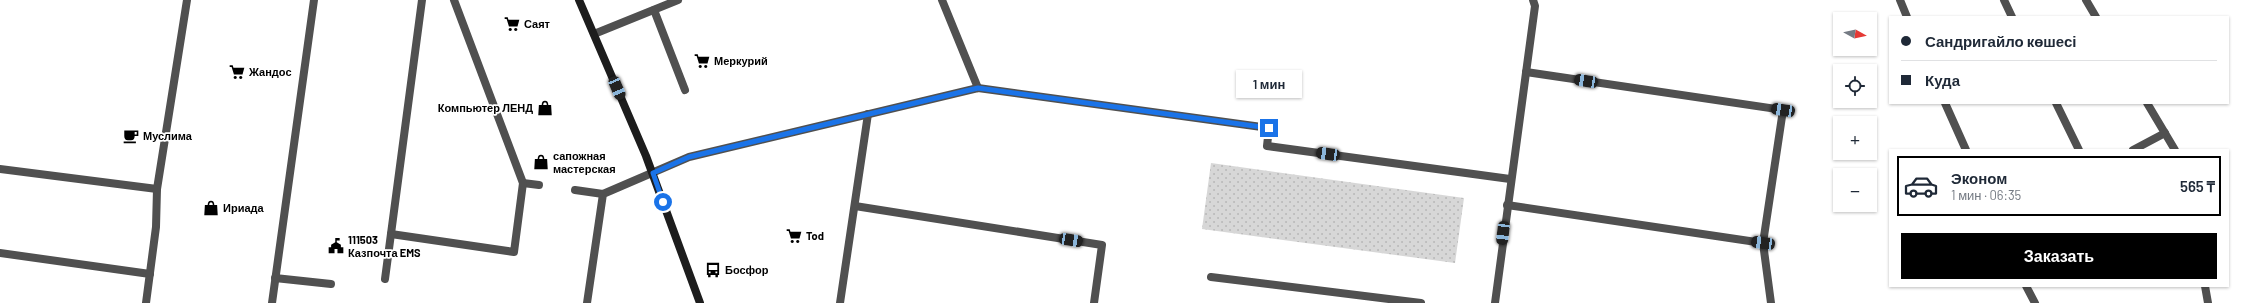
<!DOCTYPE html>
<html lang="ru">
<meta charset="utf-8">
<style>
body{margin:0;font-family:Barlow,sans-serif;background:#f2f2f3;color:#1f2937;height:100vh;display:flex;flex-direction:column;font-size:15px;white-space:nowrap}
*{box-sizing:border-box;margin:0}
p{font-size:13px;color:#747a83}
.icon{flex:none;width:22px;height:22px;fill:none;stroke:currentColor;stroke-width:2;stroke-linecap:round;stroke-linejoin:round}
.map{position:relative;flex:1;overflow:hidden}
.sheet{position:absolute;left:1889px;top:149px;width:340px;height:138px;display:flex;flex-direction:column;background:#fff;border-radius:0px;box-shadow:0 1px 3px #0004}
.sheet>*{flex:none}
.top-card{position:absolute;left:1889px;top:16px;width:340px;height:88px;border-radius:0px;box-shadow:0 1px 3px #0004;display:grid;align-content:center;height:88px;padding:0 12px;background:#fff}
.needle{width:26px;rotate:98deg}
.buttons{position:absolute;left:1833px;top:12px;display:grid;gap:8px}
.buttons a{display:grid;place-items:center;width:44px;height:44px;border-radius:0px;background:#fff;box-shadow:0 1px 3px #0004;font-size:20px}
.end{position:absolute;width:18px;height:18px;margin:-9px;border:5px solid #1a73e8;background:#fff;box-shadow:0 0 0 2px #fff}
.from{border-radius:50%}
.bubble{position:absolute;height:28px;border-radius:0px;background:#fff;box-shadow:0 1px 3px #0004;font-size:13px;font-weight:600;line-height:28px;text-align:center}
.car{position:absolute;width:12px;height:24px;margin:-12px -6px;border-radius:5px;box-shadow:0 0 3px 1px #0007;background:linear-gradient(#222 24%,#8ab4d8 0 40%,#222 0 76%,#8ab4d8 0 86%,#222 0)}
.top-card b{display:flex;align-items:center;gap:14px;height:38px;font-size:15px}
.top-card b+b{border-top:1px solid #e0e1e3}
.top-card i{width:10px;height:10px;background:#1f2937}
ul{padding:7px 0 0;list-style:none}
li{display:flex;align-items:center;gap:12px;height:60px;margin:0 8px 6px;padding:0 4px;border:2px solid #e0e1e3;border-radius:0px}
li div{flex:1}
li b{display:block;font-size:15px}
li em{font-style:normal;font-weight:600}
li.active{border-color:#000}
li>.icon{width:36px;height:36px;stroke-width:1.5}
.cta{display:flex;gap:8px;margin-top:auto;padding:8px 12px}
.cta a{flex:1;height:46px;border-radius:0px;background:#000;color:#fff;font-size:16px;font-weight:600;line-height:46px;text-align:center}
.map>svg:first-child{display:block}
</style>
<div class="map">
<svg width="2245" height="303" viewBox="0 0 2245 303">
<defs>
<pattern id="grass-dots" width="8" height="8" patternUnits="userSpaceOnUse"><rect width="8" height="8" fill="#d7d7d7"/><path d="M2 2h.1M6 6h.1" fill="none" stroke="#b7b7b7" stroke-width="1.8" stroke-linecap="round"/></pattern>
</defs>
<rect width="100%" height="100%" fill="#fff"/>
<path fill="url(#grass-dots)" d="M1211 163 1464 198 1455 263 1202 229Z"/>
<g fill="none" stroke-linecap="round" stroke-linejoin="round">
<g stroke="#505050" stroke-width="8">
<path d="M942 0 978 88"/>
<path d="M2004 0 2012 17"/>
<path d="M2086 0 2096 17"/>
<path d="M654 10 685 90"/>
<path d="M594 34 678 0"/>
<path d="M1526 72 1783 110 1763 243 1771 303"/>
<path d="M2056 103 2079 150"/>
<path d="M2147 103 2175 150"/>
<path d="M2133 150 2165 133"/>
<path d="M0 169 157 189"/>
<path d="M523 183 539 185"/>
<path d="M575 190 603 194"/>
<path d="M1507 205 1763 243"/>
<path d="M855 206 1102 245 1094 303"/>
<path d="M391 234 514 252 523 183 454 0"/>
<path d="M0 253 150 274"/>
<path d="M1211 277 1421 303"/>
<path d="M275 278 331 284"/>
<path d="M385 279 422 0"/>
<path d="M2205 286 2208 303"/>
<path d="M146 303 156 227 157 189 187 0"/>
<path d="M272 303 314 0"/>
<path d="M587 303 603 194 689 157 978 88 1269 128 1267 146 1510 179"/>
<path d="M840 303 868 114"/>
<path d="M1495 303 1535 6 1533 0"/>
</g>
<g stroke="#505050" stroke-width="8">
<path d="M1900 0 1907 17"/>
<path d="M1945 103 1966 150"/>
<path d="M2026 286 2035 303"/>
</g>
<path stroke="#1d1d1d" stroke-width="8" d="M579 0 646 156 700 303"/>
</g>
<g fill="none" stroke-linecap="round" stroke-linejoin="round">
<path stroke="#1a73e8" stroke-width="5" d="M663 202 653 173 689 157 978 88 1269 128"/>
</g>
<defs>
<symbol id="supermarket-bare" viewBox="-9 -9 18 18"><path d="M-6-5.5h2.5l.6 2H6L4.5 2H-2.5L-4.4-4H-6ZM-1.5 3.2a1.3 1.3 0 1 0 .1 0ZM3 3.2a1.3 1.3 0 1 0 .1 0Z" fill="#000" stroke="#fff" stroke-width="2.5" paint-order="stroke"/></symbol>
<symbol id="shop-bare" viewBox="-9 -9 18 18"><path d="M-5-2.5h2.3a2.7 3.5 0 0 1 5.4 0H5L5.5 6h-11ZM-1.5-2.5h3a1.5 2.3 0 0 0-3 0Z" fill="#000" stroke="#fff" stroke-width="2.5" paint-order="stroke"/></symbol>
<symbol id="cafe-bare" viewBox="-9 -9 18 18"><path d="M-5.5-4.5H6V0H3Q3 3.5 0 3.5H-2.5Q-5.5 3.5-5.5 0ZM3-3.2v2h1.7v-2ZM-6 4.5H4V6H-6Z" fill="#000" stroke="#fff" stroke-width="2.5" paint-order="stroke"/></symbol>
<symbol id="civic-bare" viewBox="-9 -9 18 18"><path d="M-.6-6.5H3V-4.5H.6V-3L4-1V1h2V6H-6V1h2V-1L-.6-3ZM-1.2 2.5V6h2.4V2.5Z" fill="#000" stroke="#fff" stroke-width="2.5" paint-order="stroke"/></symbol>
<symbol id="bus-bare" viewBox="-9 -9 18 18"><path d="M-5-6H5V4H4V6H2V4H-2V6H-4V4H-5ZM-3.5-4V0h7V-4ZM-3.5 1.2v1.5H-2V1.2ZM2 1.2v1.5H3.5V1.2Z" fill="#000" stroke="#fff" stroke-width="2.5" paint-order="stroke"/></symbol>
</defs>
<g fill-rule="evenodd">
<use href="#supermarket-bare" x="501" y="13" width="22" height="22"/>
<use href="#supermarket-bare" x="691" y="50" width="22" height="22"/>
<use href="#supermarket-bare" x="226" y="61" width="22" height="22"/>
<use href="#shop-bare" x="534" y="97" width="22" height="22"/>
<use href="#cafe-bare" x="120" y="125" width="22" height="22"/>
<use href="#shop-bare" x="530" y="151" width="22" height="22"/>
<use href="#shop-bare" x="200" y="197" width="22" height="22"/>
<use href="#supermarket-bare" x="783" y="225" width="22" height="22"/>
<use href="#civic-bare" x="325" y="235" width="22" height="22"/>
<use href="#bus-bare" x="702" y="259" width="22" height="22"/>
</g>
<g text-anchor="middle" stroke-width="3.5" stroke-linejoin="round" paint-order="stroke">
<g font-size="11" font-weight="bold" fill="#000" stroke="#fff" text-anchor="start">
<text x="524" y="28">Саят</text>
<text x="714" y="65">Меркурий</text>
<text x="249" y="76">Жандос</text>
<text x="533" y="112" text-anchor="end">Компьютер ЛЕНД</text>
<text x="143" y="140">Муслима</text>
<text x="553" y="160">сапожная<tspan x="553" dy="13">мастерская</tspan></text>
<text x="223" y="212">Ириада</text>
<text x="806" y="240">Tod</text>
<text x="348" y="244">111503<tspan x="348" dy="13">Казпочта EMS</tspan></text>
<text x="725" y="274">Босфор</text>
</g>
</g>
</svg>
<div class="buttons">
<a><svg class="needle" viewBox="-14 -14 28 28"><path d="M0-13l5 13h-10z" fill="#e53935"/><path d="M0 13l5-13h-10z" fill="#747a83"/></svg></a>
<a><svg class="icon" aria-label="locate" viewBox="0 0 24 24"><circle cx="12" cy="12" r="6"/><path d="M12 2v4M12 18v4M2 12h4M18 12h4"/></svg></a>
<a>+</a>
<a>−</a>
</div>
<i class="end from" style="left:663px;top:202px"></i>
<i class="end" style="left:1269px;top:128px"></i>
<div class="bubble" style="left:1236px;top:70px;width:66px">1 мин</div>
<i class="car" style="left:1586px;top:81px;rotate:279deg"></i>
<i class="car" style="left:617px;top:88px;rotate:157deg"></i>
<i class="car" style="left:1783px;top:110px;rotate:279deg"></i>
<i class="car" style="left:1328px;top:154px;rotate:278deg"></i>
<i class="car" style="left:1503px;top:233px;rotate:187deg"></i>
<i class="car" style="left:1071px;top:240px;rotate:99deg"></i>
<i class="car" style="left:1763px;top:243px;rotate:278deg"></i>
<div class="top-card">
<b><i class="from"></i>Сандригайло көшесі</b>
<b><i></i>Куда</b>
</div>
<section class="sheet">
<ul>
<li class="active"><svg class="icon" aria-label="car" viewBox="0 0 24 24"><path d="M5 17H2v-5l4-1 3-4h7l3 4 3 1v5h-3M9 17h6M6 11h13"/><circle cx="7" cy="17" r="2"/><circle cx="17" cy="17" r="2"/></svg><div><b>Эконом</b><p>1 мин · 06:35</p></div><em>565 ₸</em></li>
</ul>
<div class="cta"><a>Заказать</a></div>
</section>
</div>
